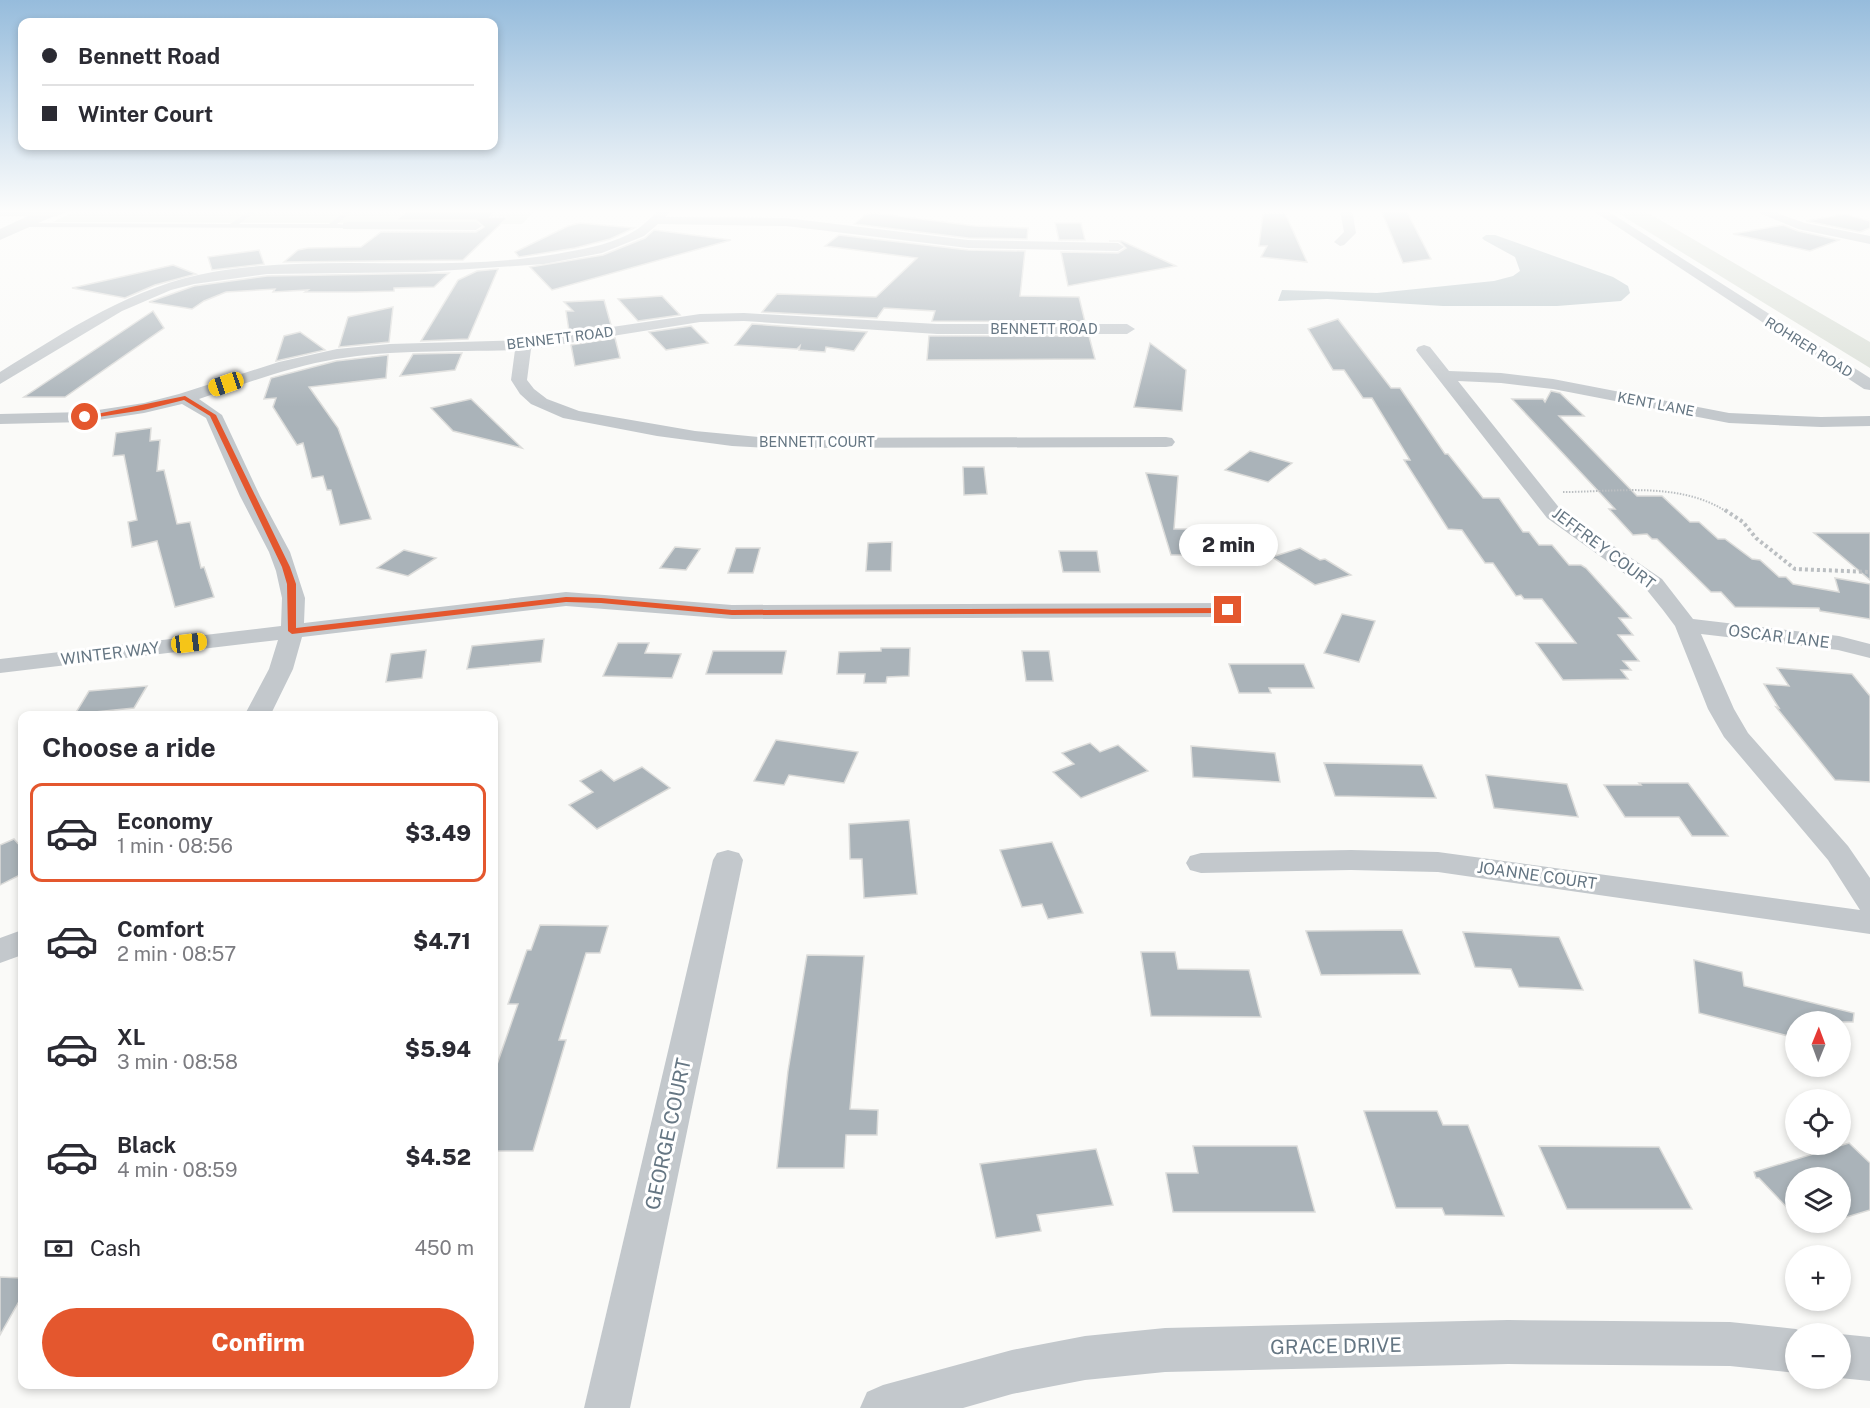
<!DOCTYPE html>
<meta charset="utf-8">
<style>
body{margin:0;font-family:"Public Sans",sans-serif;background:#f7f7f7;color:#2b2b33;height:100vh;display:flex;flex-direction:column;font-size:22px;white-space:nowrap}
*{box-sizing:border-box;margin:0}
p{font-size:20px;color:#7c7c81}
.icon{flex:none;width:33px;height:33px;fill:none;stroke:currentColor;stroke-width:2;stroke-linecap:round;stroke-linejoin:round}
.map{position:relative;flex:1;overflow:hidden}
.panel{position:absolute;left:18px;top:711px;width:480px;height:678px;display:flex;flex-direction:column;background:#fff;border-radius:12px;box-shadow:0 3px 9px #0003}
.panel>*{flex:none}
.banner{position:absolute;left:18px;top:18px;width:480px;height:132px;border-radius:12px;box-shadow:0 3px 9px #0003;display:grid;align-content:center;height:132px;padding:0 24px;background:#fff}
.needle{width:39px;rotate:1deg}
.tools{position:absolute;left:1785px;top:1011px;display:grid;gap:12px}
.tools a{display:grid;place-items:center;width:66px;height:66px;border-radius:50%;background:#fff;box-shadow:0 3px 9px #0003;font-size:30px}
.end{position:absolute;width:27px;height:27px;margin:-14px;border:8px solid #e4572e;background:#fff;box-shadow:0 0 0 3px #fff}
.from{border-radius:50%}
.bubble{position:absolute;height:42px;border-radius:21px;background:#fff;box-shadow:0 3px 9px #0003;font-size:20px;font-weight:800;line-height:42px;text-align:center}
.car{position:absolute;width:18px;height:36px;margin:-18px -9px;border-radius:8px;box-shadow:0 0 4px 2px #0007;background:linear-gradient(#f5c518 24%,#345 0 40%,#f5c518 0 76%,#345 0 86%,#f5c518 0)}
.banner b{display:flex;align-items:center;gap:21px;height:57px;font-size:22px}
.banner b+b{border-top:2px solid #e1e1e2}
.banner i{width:15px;height:15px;background:#2b2b33}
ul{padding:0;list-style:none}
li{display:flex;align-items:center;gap:18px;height:99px;margin:0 12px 9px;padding:0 12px;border:3px solid transparent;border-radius:12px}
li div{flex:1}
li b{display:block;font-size:22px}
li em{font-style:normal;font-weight:800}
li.current{border-color:#e4572e}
li>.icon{width:54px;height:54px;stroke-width:1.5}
h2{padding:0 24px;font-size:27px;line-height:72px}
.pay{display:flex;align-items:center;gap:15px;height:66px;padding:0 24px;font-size:22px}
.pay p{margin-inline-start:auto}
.button{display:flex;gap:12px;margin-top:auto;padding:12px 24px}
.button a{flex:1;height:69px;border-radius:36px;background:#e4572e;color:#fff;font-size:24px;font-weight:800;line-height:69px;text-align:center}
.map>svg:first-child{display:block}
</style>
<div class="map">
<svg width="1870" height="1408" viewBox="0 0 1870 1408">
<rect width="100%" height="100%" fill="#fafaf8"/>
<g fill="#dadfd7">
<path d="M77 210H536L522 224 53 222Z"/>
<path d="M1613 210H1643L1870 342V368Z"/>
</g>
<path fill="#bbc7cb" d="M1486 235H1495L1613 277 1628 286 1630 293 1621 301 1557 306H1443L1327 299 1278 301 1282 290 1377 293 1494 281 1513 276 1520 271 1515 257 1484 240 1482 238Z"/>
<g fill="#aab3b9" stroke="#dcdcda" stroke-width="1.5">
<path d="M409 210H497L490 217H508L463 260 284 262 298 250 308 248 361 247 381 232H476L484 227 476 220H396Z"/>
<path d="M1381 210H1406L1431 259 1403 263Z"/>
<path d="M874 213 975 226 1028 228 1027 239 968 238 854 224 866 214Z"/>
<path d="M1263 213H1285L1307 262 1261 257 1267 246H1259Z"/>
<path d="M1845 214 1870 221V228L1860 232 1806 221Z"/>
<path d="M580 223 634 228 610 239 575 248 519 257 515 252 568 226Z"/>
<path d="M1055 223H1081L1085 240H1059Z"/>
<path d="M1783 225 1798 231 1839 240 1810 251 1733 234Z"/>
<path d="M654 230 731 240 552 290 530 267 603 255 645 238Z"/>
<path d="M839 235 968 250 1025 251 1020 296 1079 297 1085 322 932 321 935 311 884 308 877 318 762 312 777 294 876 297 917 258 825 246Z"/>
<path d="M1109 241H1122L1176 266 1068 286 1061 252 1118 253 1126 248 1119 241Z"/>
<path d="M259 250 264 264 212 270 208 257Z"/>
<path d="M173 265 196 274 155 285 125 298 72 288Z"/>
<path d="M498 269 468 339 421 341 458 280 477 271Z"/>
<path d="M449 273 434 287 394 288V291L356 292H305L308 290 273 292 275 289 226 292 204 301 192 309 149 302 194 286 267 276Z"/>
<path d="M662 296 680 315 638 321 618 299Z"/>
<path d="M604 300 611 325 569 331 566 311H573L564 302Z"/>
<path d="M393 307 389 342 339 347 348 317Z"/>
<path d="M153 311 164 328 65 397H24Z"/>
<path d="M1338 319 1391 388H1400L1445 454H1448L1483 498H1499L1523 532H1529L1539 545H1552L1569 565H1581L1586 568 1631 618H1619L1633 635H1618L1639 661H1623L1631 670H1621L1628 679 1563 680 1536 643H1576L1542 599H1524L1521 595 1516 596 1493 563H1485L1462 530 1448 529 1404 460H1410L1372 398H1363L1344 370H1333L1308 329Z"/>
<path d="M752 324 867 332 854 351 826 347 825 352 799 350 800 346 797 349 735 345Z"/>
<path d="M691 326 708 343 666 350 649 332Z"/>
<path d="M300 332 325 350 276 361 284 336Z"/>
<path d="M929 336H1089L1095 359 927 360Z"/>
<path d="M615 338 620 358 575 366 571 345Z"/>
<path d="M1150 343 1186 370 1182 411 1134 407Z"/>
<path d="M462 353 455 370 400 376 413 354Z"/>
<path d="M388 355 386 378 309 387 338 428 371 519 340 525 331 490H327L323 476 312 478 303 443 297 445 273 407 276 398 264 399 271 378 336 361Z"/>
<path d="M1551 391 1560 393 1584 416H1559L1637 496H1662L1690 522H1699L1718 539H1725L1752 559 1760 560 1779 577H1786L1793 584 1839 592 1835 578 1870 584V619L1820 611 1819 608 1735 607 1721 592H1711L1657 539H1652L1647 534 1633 535 1609 509H1615L1512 399H1543L1545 402Z"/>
<path d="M471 399 522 448 453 431 431 408Z"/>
<path d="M151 428 150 441 160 440 157 471 164 470 177 524 190 522 201 568 204 567 214 597 175 607 157 541 132 547 128 522 137 520 124 455 113 456 116 433Z"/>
<path d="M1250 451 1292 463 1268 482 1225 470Z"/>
<path d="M963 467H984L987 494 964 495Z"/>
<path d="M1146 473 1178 476 1174 529H1210L1222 559H1196L1195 555H1171Z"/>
<path d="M1814 533H1870V580Z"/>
<path d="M892 542 891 571H866L868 543Z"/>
<path d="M675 547 700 549 686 570 660 568Z"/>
<path d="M736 548H760L753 573H728Z"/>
<path d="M1300 548 1320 560 1325 559 1351 575 1315 585 1272 557Z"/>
<path d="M404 550 436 558 408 576 377 568Z"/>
<path d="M1059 551H1097L1100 572H1063Z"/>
<path d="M1342 614 1375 621 1359 662 1324 653Z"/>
<path d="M544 639 541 662 467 669 472 646Z"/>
<path d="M618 643H649L645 653 681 654 672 678 603 676Z"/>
<path d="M881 648H910L909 676 887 677 886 683H864L865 674H837L839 652 881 651Z"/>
<path d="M426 650 422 678 386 682 391 654Z"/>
<path d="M713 651H786L782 674H706Z"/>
<path d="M1022 651H1049L1053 681H1026Z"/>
<path d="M1229 664H1304L1314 688H1269L1271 693H1239Z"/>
<path d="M1777 668 1852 674 1870 696V782L1835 780 1776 707 1779 708 1764 684 1789 686Z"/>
<path d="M147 686 134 708 75 714 89 691Z"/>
<path d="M776 740 858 752 844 783 789 775 784 785 754 781Z"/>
<path d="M1090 743 1100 752 1118 745 1148 771 1081 798 1053 772 1074 764 1062 753Z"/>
<path d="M1191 746 1275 753 1280 782 1193 777Z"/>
<path d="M1324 763 1422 765 1436 798 1335 796Z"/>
<path d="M642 767 670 788 597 829 569 805 593 792 580 781 601 770 614 781Z"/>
<path d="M1486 775 1567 784 1578 817 1494 808Z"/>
<path d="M1639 783H1688L1728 836H1692L1679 817H1625L1604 785H1641Z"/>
<path d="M909 820 917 894 864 898 862 859H850L849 824Z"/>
<path d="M14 839 22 848V874L0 885V845Z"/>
<path d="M1052 842 1083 913 1048 919 1042 904 1022 907 1000 850Z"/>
<path d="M540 925 608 926 600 953H586L559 1040H566L533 1151H494V1073L518 1004H508L527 950H531Z"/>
<path d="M1402 930 1420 974 1321 975 1306 931Z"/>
<path d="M1463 932 1559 937 1583 990 1519 987 1511 969 1475 967Z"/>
<path d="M1141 952H1175L1178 969 1249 970 1261 1017 1151 1016Z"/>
<path d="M807 955 864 956 850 1109 878 1110 877 1135H846L844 1168H777L788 1071Z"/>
<path d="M1694 960 1742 972 1744 986 1854 1013 1853 1022H1796V1038L1699 1013Z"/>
<path d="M1364 1111H1437L1443 1125H1468L1504 1216 1445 1215 1442 1208H1396Z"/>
<path d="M1849 1143 1870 1163V1210L1840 1219V1178H1796V1217L1759 1178H1756L1754 1172Z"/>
<path d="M1193 1146H1297L1315 1212H1173L1166 1173H1198Z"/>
<path d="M1539 1146 1659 1147 1692 1209H1567Z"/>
<path d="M1096 1149 1113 1205 1037 1215 1041 1231 996 1238 980 1164Z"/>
<path d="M0 1277 22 1278V1296L0 1335Z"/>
</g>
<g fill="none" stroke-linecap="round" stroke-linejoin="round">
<path stroke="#bbbfc2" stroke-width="2" stroke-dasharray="1.5 1.5" stroke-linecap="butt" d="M1563 492C1616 492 1680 481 1727 512"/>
<path stroke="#bbbfc2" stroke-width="4" stroke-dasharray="3 3" stroke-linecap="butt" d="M1725 510 1743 522 1756 538 1795 569 1870 572"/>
<g fill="#c3c8cc" fill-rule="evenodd">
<path d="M251 210H258L239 224H329L347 210H354L337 224 349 225 347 228 22 227 19 225 22 223 230 224Z"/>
<path d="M0 212H46L49 214 46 216H0Z"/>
</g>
<g fill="#c3c8cc" fill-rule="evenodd">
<path d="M660 210H673L665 217 786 218 968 240 1118 243 1124 247 1118 251 968 248 786 226 658 224 644 236 602 253 544 264 425 272 267 274 194 284 171 290 122 311 0 384V372C68 330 133 286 213 272 329 252 449 275 567 252 589 248 616 243 636 230 644 225 652 216 660 210Z"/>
<path d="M1340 210H1352L1356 233 1344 245 1340 246 1334 242 1344 232Z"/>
<path d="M1592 210H1606L1870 378V390L1864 389Z"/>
<path d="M1752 210H1769L1805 223 1870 236V244L1798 229Z"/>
<path d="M347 222H476L482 226 476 230 343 229V223Z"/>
<path d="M744 313 937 324H1127L1135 329 1127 334H937L744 321 700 322 531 349 527 380 534 389 547 399 579 411 695 431 770 438 1166 437 1172 438 1175 442 1172 446 1166 447 770 448 732 446 657 436 563 418 531 404 520 394 511 380 515 350C456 352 394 349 336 359 289 367 244 384 199 399L222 415 260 496 290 552 305 598 304 623 566 592 732 605 1229 603 1237 605 1240 610 1237 615 1229 617 732 619 566 606 302 637 293 669 270 716H244L269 669 278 640 0 673V659L281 626 282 598 276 571 269 552 240 496 206 418 182 404 144 413 85 422 0 424V414L85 412 144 403 179 394 279 362 337 349 390 344 524 340 700 314Z"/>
<path d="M1424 345 1430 347 1449 371 1501 373 1553 379 1729 413 1821 417 1870 416V426L1821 427 1729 423 1553 389 1501 383 1458 381 1561 510 1662 579 1693 619 1839 636 1870 644V658L1838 650 1701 634 1734 709 1748 733 1848 846 1870 878V934L1438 872 1351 870 1201 873 1190 870 1186 863 1190 856 1201 853 1351 850 1438 852 1860 910 1828 860 1724 737 1708 709 1675 626 1663 610 1646 589 1547 518 1418 353 1416 350 1418 347Z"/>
<path d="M728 850 739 853 743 860 630 1408H584L713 860 717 853Z"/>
<path d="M22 930V955L0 963V938Z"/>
<path d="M1508 1320 1730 1322 1796 1329 1806 1334H1796V1373L1730 1366 1508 1364 1165 1372 1085 1380 1012 1394 963 1408H860L867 1392 883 1385 1012 1350 1085 1336 1165 1328Z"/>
<path d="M1840 1334 1870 1337V1381L1840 1378Z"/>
</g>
<path fill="#c3c8cc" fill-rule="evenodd" d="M41 210H69L66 213 52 217 0 240V229Z"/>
</g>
<linearGradient id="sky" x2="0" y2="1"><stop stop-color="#96bcdc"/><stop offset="0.52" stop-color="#fdfdfc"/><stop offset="1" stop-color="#fdfdfc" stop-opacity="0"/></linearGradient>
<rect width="1870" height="407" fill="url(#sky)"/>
<path fill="#e4572e" d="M185 396 216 415 290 567 296 584V628L566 597 601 598 732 610 1228 608 1233 610 1228 613 732 615 601 603 566 602 292 634 288 631 287 584 282 567 210 416 184 400 144 410 85 419 82 417Z"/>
<g text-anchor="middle" stroke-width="6" stroke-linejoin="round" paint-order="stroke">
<g font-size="14" fill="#657683" stroke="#fff">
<text x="1044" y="334">BENNETT ROAD</text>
<text transform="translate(560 338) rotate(-7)" y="5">BENNETT ROAD</text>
<text transform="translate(1809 347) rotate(32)" y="5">ROHRER ROAD</text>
<text transform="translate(1656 404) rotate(11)" y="5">KENT LANE</text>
<text x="817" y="447">BENNETT COURT</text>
</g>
<g font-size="16" fill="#657683" stroke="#fff">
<text transform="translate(1604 548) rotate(37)" y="6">JEFFREY COURT</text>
<text transform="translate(1779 636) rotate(7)" y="6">OSCAR LANE</text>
<text transform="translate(110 653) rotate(-7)" y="6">WINTER WAY</text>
<text transform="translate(1537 875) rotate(8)" y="6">JOANNE COURT</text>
</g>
<g font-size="20" fill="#657683" stroke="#fff">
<text transform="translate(668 1134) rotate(-78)" y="7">GEORGE COURT</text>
<text transform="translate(1336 1346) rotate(-1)" y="7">GRACE DRIVE</text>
</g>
</g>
</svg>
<div class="tools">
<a><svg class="needle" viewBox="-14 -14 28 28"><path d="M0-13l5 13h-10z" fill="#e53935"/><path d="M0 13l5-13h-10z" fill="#7c7c81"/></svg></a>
<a><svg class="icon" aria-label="locate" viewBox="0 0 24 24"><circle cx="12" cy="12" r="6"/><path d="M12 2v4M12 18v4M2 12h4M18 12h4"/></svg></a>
<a><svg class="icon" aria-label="layers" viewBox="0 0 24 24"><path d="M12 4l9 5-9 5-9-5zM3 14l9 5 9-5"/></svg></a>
<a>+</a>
<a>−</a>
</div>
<i class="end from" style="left:85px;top:417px"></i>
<i class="end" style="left:1228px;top:610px"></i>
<div class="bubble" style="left:1179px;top:524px;width:99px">2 min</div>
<i class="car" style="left:226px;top:384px;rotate:251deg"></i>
<i class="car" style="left:189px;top:643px;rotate:83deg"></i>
<div class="banner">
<b><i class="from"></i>Bennett Road</b>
<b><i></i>Winter Court</b>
</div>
<section class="panel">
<h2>Choose a ride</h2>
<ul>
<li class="current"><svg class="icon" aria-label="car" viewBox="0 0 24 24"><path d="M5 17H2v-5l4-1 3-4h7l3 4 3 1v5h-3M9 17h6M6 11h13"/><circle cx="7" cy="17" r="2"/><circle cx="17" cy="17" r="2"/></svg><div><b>Economy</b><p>1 min · 08:56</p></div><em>$3.49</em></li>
<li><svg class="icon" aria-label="car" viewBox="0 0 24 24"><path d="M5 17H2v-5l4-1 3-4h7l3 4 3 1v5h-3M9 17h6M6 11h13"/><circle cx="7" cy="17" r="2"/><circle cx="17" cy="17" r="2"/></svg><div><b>Comfort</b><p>2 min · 08:57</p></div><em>$4.71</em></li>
<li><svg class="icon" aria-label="car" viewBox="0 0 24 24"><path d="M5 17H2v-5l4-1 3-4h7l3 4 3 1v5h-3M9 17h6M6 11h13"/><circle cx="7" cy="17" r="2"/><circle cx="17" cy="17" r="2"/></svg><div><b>XL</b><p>3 min · 08:58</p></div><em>$5.94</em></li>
<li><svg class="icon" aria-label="car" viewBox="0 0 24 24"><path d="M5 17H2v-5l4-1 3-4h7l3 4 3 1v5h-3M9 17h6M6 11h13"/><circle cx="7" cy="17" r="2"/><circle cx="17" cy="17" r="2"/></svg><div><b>Black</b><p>4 min · 08:59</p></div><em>$4.52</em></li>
</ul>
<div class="pay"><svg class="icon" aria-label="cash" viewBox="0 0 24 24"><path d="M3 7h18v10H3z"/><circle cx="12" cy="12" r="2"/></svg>Cash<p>450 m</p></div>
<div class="button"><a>Confirm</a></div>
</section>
</div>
